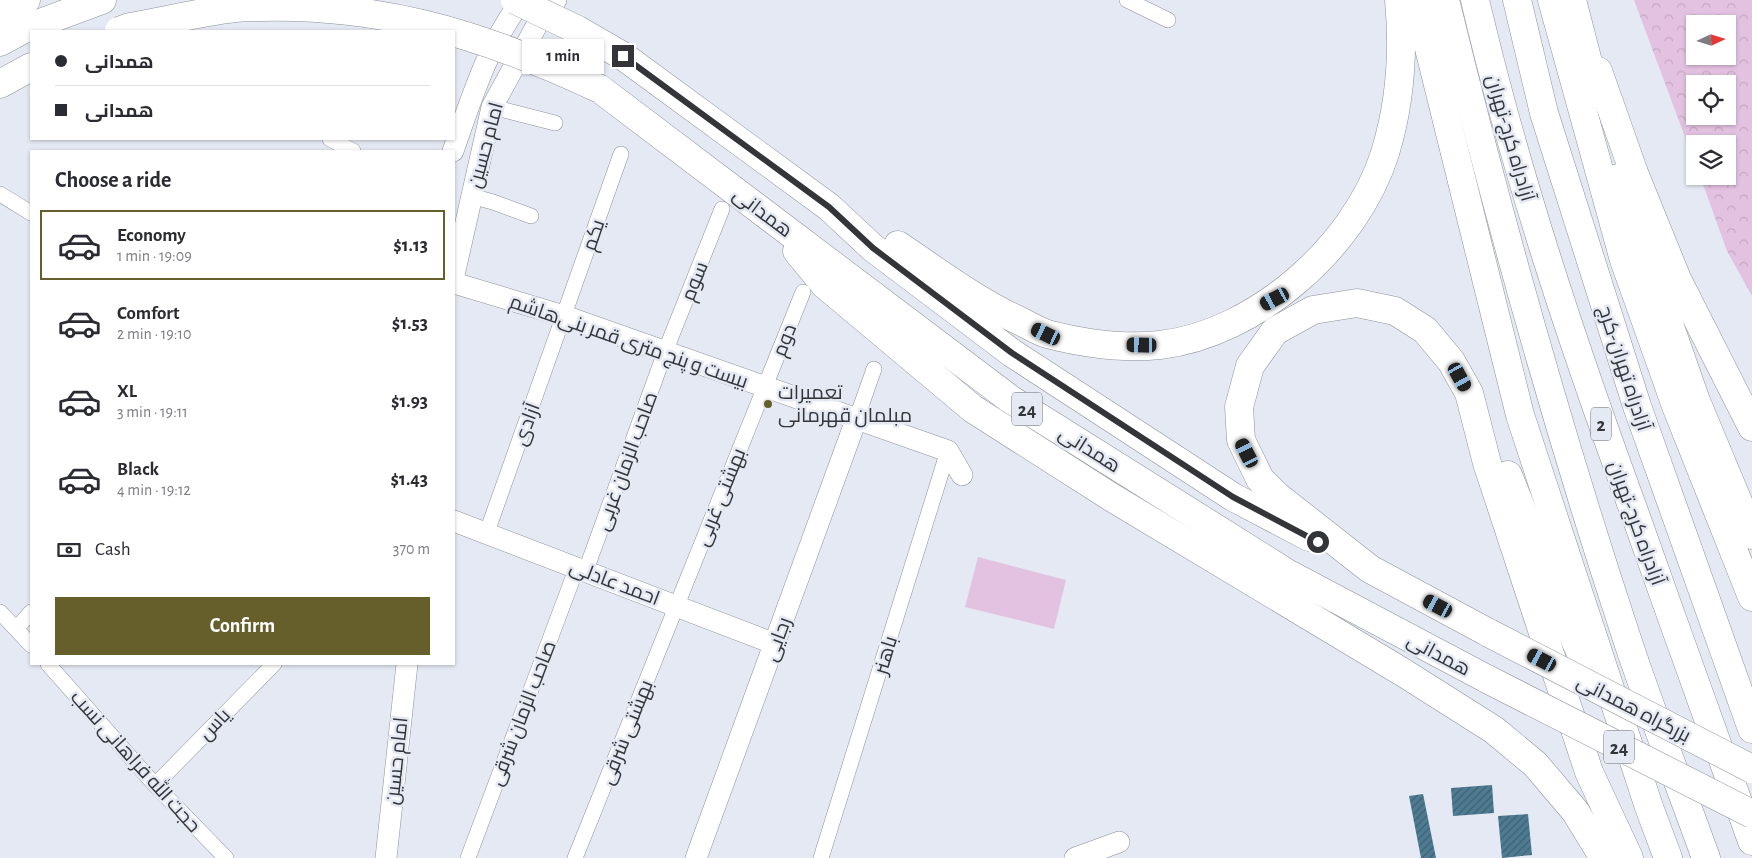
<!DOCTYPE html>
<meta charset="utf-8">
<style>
body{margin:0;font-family:"Alegreya Sans",Cairo,sans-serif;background:#f2f2f3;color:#2b2b33;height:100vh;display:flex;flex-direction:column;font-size:19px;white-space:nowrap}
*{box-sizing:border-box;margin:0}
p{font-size:16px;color:#7c7c81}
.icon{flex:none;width:28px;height:28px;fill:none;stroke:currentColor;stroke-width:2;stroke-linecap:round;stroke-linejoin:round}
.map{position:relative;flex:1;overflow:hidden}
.sheet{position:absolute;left:30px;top:150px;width:425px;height:515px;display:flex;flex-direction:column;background:#fff;border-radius:0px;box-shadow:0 1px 4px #0004}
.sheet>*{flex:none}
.top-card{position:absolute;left:30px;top:30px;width:425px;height:110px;border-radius:0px;box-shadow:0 1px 4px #0004;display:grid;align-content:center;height:110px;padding:0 25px;background:#fff}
.needle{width:32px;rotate:86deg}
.controls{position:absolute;left:1686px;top:15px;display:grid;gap:10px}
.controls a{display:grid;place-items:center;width:50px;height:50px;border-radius:0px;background:#fff;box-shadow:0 1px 4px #0004;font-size:25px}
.end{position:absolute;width:22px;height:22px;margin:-11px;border:6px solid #333539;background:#fff;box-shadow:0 0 0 2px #fff}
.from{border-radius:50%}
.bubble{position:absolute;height:35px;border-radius:0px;background:#fff;box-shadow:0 1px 4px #0004;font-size:16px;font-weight:700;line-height:35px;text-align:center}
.car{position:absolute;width:15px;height:30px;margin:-15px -8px;border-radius:6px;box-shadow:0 0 4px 1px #0007;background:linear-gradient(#222 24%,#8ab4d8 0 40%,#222 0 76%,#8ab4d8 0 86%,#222 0)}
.top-card b{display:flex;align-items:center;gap:18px;height:48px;font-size:19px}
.top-card b+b{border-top:1px solid #e1e1e2}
.top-card i{width:12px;height:12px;background:#2b2b33}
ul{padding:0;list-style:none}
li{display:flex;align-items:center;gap:15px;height:70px;margin:0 10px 8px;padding:0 15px;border:2px solid transparent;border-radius:0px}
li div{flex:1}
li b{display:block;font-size:19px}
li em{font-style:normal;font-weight:700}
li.current{border-color:#665f2b}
li>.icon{width:45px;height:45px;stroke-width:1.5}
h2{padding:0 25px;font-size:22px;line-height:60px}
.pay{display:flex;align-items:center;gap:12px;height:55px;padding:0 25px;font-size:19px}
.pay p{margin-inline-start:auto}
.action{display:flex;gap:10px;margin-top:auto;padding:10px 25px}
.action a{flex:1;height:58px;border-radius:0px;background:#665f2b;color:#fff;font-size:20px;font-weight:700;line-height:58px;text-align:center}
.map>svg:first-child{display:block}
</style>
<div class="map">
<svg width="1752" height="858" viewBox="0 0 1752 858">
<defs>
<pattern id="forest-crowns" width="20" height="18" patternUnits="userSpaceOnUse" patternTransform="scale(1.25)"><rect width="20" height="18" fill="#e3c2e1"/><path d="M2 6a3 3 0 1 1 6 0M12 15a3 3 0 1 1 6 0" fill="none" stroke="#c3a7c2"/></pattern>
<pattern id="building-hatch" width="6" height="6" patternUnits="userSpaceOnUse" patternTransform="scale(1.25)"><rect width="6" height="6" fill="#4e7b92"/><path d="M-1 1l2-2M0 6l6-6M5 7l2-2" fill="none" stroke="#3e6072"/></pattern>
</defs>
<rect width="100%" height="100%" fill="#e4e9f4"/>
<path fill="url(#forest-crowns)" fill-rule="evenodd" d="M1634 0H1752V296L1727 251 1700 176H1728V144H1695V164ZM1695 24H1728V56H1695ZM1695 84H1728V116H1695Z"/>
<path fill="#e3c2e1" d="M978 557 1066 580 1054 629 965 607Z"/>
<g fill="url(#building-hatch)">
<path d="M1492 785 1494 813 1453 816 1451 788Z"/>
<path d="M1423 794 1436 858H1421L1409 796Z"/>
<path d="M1528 814 1532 855 1502 858 1498 816Z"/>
</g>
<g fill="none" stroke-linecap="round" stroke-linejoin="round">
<defs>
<g id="street">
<path d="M1127 0 1168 20"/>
<path d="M492 107 555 123"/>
<path d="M330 139 353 151"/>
<path d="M0 194 31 213"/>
<path d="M471 196 493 202 531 216"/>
<path d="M856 420 874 369"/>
<path d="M487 532 621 154"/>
<path d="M586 570 665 352 722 209"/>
<path d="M0 612 31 645"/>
<path d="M17 628 31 612"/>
<path d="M48 664 155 785 226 858"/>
<path d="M155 785 274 664"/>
<path d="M468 858 577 567"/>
<path d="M575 858 803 292"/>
<path d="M821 858 948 451"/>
</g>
<g id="secondary">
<path d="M453 151C471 100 488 44 522 0"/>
<path d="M454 275 492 107 538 23 556 0"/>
<path d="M454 283 564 316 948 451 962 475"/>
<path d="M454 521 775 644"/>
<path d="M386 858 407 664"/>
<path d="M696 858 856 420"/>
<path d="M1075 858 1119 842"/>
</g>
<g id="highway">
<path d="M1417 0 1520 415 1649 807 1668 858"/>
<path d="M1445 0C1498 216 1558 431 1628 642 1652 714 1680 786 1706 858"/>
<path d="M1475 0C1516 175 1573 345 1635 514 1674 623 1712 732 1752 841"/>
<path d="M1517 0 1544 113 1637 406 1752 729"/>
<path d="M1552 0 1624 260 1676 406 1752 597"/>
<path d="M1572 0 1596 93"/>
<path d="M0 13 26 0"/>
<path d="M0 42 24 29 102 0"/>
<path d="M623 56 829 207 873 248 1012 353 1233 497 1309 537"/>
<path d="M1598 71 1634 173 1677 279 1752 427"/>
<path d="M0 84 31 67"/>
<path d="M600 89 1010 399 1287 573 1487 679"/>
<path d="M1618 178 1696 401 1752 535"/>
<path d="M898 245C938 272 976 301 1020 321 1028 325 1038 331 1047 334 1082 343 1124 349 1160 345 1256 334 1356 246 1385 153 1400 104 1404 52 1399 0"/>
<path d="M797 251 825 285 973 409 1111 497 1404 673 1494 730 1535 764 1575 811 1604 858"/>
<path d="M1508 475 1565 617 1591 676"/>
<path d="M1489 633 1370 569 1277 496 1260 479 1241 440 1239 407 1250 366 1275 331 1313 310 1357 303 1395 311 1425 330 1451 361 1469 393 1487 463 1589 772 1629 858"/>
</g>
</defs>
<use href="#street" stroke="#8c919a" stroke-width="16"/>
<use href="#secondary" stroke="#8c919a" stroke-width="22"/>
<use href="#highway" stroke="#8c919a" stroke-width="29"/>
<use href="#street" stroke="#fff" stroke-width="15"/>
<use href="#secondary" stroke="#fff" stroke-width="21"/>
<use href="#highway" stroke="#fff" stroke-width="28"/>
<defs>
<g id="highway-bridge">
<path d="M515 0 578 30 623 56"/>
<path d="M119 31 130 27C165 21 200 12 235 8 372 0 478 32 600 89"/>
<path d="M1489 633 1752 769"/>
<path d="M1487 679 1752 814"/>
</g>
</defs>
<use href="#highway-bridge" stroke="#8c919a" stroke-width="29" stroke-linecap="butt"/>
<use href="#highway-bridge" stroke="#fff" stroke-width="28"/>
</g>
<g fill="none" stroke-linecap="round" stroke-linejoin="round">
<path stroke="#333539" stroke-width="6" d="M623 56 829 207 873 248 1012 353 1233 497 1318 542"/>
</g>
<circle fill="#665f2b" stroke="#e4e9f4" stroke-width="2" cx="768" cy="404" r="5"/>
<g text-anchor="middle" stroke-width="5" stroke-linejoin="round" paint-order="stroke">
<g fill="#e4e9f4" stroke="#686b71" stroke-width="1">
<rect x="1012" y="392.5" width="30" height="33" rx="4"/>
<rect x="1591" y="407.5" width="20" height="33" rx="4"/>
<rect x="1604" y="730.5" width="30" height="33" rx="4"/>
</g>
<g font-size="19" font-weight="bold" fill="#333539">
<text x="1027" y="416">24</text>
<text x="1601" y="431">2</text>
<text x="1619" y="754">24</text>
</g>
<g font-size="20" fill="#333539" stroke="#e4e9f4">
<text transform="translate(1511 138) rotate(74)" y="7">آزادراه کرج-تهران</text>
<text transform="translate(485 145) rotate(-75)" y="7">امام حسین</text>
<text transform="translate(763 212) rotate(37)" y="7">همدانی</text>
<text transform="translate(593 235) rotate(-71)" y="7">یکم</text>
<text transform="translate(694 281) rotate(-68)" y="7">سوم</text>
<text transform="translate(784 340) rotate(-68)" y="7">دوم</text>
<text transform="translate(629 341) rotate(19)" y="7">بیست و پنج متری قمر بنی‌هاشم</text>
<text transform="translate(1625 368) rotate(72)" y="7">آزادراه تهران-کرج</text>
<text transform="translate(526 424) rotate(-70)" y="7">آزادی</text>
<text transform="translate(1090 449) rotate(32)" y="7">همدانی</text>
<text transform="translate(626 461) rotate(-70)" y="7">صاحب الزمان غربی</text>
<text transform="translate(720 497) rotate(-68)" y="7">بهشتی غربی</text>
<text transform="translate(1637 523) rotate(70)" y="7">آزادراه کرج-تهران</text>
<text transform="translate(615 582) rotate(21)" y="7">احمد عادلی</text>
<text transform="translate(777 639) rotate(-70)" y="7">رجایی</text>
<text transform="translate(1439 654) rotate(28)" y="7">همدانی</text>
<text transform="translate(885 655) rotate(-73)" y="7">باهنر</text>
<text transform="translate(1634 708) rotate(27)" y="7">بزرگراه همدانی</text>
<text transform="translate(522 713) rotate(-69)" y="7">صاحب الزمان شرقی</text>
<text transform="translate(214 724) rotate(-46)" y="7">یاس</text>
<text transform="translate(626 732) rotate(-68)" y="7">بهشتی شرقی</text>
<text transform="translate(136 761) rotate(48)" y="7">حجت الله فراهانی نسب</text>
<text transform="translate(396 761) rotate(-84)" y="7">امام حسین</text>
</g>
<g font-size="20" fill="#333539" stroke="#e4e9f4" text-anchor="start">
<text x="778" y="399">تعمیرات<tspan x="778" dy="23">مبلمان قهرمانی</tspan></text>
</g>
</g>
</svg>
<div class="controls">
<a><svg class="needle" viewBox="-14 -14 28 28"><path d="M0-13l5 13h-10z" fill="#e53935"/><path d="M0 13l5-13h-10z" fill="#7c7c81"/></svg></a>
<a><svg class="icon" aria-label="locate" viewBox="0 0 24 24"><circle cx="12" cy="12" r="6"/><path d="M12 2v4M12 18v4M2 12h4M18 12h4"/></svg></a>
<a><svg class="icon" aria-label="layers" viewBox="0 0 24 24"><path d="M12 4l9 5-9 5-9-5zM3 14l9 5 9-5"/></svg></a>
</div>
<i class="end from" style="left:1318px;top:542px"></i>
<i class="end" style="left:623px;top:56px"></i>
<div class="bubble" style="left:522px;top:39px;width:82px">1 min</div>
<i class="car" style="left:1275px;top:299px;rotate:242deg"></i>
<i class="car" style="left:1046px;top:334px;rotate:296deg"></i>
<i class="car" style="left:1142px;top:345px;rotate:271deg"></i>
<i class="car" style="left:1460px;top:377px;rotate:151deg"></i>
<i class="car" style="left:1247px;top:453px;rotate:333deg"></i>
<i class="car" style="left:1438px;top:606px;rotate:298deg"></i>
<i class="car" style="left:1542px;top:660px;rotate:298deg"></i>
<div class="top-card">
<b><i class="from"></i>همدانی</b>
<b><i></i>همدانی</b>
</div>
<section class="sheet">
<h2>Choose a ride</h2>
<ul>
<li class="current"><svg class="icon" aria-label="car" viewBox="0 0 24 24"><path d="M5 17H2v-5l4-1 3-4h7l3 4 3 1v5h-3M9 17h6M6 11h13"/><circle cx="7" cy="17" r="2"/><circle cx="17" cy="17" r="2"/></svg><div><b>Economy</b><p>1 min · 19:09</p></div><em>$1.13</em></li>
<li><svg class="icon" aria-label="car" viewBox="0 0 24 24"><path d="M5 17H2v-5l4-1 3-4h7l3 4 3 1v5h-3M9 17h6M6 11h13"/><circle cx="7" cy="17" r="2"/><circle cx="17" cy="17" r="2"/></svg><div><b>Comfort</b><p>2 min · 19:10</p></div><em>$1.53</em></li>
<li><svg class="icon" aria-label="car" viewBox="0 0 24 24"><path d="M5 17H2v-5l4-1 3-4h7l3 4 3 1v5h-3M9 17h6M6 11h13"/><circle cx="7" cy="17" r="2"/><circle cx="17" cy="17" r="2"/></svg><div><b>XL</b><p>3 min · 19:11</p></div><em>$1.93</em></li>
<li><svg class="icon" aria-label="car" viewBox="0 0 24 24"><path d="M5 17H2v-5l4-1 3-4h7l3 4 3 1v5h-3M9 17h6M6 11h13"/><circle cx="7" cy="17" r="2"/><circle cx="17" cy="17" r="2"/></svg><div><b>Black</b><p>4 min · 19:12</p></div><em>$1.43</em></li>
</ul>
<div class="pay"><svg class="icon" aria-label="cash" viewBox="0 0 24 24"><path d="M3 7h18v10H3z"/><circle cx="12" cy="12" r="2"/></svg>Cash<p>370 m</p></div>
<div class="action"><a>Confirm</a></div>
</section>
</div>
